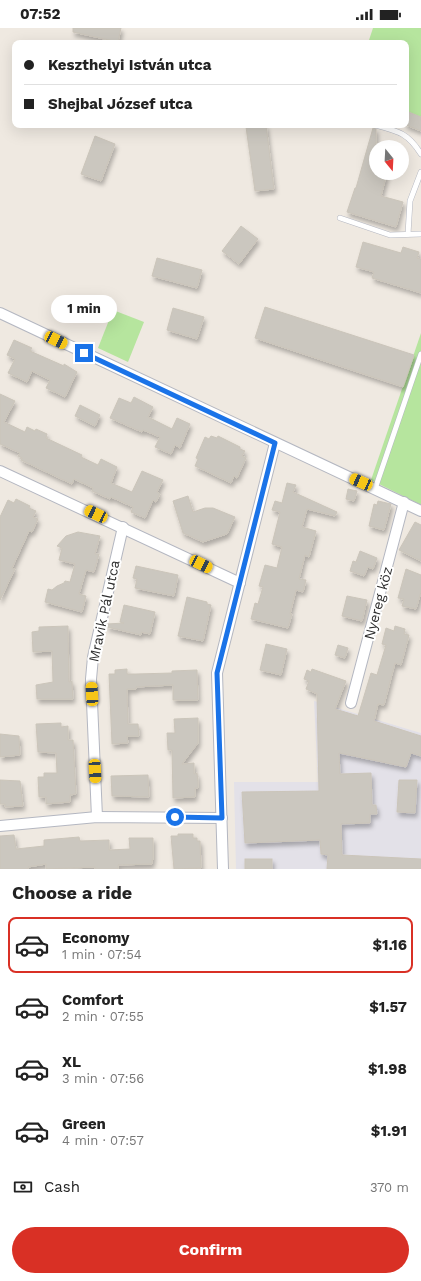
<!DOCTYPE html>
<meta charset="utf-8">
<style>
body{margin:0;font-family:"Work Sans",sans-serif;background:#f6f6f6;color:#222;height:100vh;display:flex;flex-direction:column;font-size:15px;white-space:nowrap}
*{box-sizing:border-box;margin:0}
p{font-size:13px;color:#767676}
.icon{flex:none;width:22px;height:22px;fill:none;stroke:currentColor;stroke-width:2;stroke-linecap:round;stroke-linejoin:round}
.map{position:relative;height:841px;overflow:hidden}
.panel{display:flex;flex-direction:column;background:#fff;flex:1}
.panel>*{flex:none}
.banner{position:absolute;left:12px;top:12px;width:397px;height:88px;border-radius:8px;box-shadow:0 4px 16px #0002;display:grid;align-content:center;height:88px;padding:0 12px;background:#fff}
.needle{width:26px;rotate:162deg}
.buttons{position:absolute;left:369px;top:112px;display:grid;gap:8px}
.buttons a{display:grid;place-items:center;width:40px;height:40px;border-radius:50%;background:#fff;box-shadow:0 4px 16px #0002;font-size:20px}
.end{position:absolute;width:18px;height:18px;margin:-9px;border:5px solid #1a73e8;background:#fff;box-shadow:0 0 0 2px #fff}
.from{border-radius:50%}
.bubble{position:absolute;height:28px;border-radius:14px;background:#fff;box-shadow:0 4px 16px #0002;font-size:13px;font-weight:700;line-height:28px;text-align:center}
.car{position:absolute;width:12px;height:24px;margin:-12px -6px;border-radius:5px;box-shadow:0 0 3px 1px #0007;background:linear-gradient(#f5c518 24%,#345 0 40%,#f5c518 0 76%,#345 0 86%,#f5c518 0)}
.banner b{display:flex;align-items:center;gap:14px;height:38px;font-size:15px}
.banner b+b{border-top:1px solid #e0e0e0}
.banner i{width:10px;height:10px;background:#222}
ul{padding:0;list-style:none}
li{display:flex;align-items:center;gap:12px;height:56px;margin:0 8px 6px;padding:0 4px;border:2px solid transparent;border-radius:8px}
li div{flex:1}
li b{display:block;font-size:15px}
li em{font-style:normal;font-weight:700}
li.active{border-color:#d93025}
li>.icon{width:36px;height:36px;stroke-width:1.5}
h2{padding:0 12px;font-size:18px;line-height:48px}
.pay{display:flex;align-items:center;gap:10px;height:44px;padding:0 12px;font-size:15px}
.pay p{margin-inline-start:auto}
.button{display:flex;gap:8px;margin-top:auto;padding:8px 12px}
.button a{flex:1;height:46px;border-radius:24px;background:#d93025;color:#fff;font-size:16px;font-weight:700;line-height:46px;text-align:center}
.status{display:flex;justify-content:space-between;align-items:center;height:28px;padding:0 20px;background:#fff;direction:ltr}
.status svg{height:11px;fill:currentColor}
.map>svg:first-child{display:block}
</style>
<div class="status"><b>07:52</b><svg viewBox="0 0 49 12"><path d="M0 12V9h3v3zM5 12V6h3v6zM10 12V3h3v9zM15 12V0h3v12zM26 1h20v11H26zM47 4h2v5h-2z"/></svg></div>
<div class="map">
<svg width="421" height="841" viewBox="0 0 421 841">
<defs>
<filter id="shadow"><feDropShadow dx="2" dy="4" stdDeviation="2" flood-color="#0004"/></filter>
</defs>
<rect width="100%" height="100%" fill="#efe9e1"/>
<path fill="#e3e1e8" d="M314 673 421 705V841H236L234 754H318Z"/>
<g fill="#b6e59e">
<path d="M373 0H421V89L406 83V15H368Z"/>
<path d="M113 282 144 294 128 334 98 320Z"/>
<path d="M421 305V477L371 452Z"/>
</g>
<g fill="#cbc7bf" stroke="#cbc5ba" filter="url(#shadow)">
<path d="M73 0H121L118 14 73 4Z"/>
<path d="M406 83 421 89V103L406 97Z"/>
<path d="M266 97 274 161 255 163 246 99Z"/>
<path d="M373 100 376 101V145H387L381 168 403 174 396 199 347 184 355 160H356Z"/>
<path d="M95 108 115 116 101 153 81 146Z"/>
<path d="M241 198 258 211 239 236 222 223Z"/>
<path d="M363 214 401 225 403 219 419 224 417 230 421 231V265L372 250 374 244 356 239Z"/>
<path d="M157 230 202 242 197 260 152 248Z"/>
<path d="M265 279 414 327 403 359 255 310Z"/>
<path d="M173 280 204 289 197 311 167 302Z"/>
<path d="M14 312 32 320 30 323 64 338V336L77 344 65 369 46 360 50 352 32 343 27 354 8 345 15 331 7 327Z"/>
<path d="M0 366 15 373 4 394 25 404 27 399 35 403 36 401 47 406 46 410 82 427 81 429 98 437 101 431 117 439 111 455 132 464 142 443 163 452 157 464 160 466 156 474 153 472 145 490 131 484 133 479 111 469 110 471 92 463 93 460 74 451 72 456 21 432 22 430 18 428 20 425 0 416Z"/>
<path d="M134 369 153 379 148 389 172 401 177 390 190 396 180 420 175 417 171 426 155 419 160 409 143 402 142 404 110 390 119 370 131 375Z"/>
<path d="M80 377 100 387 95 398 75 388Z"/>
<path d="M211 408 217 410 218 408 240 419V421L245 423 242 428 246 430 237 450 234 448 231 455 195 438 198 431 196 430 205 409 209 411Z"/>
<path d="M287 455 296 457 293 464 337 484 335 488 307 481 302 499 316 503 309 529 305 527 299 551 306 552 303 564 296 562 290 586H292L288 600 251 591 255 575 258 576 263 559 259 558 265 537 277 540 282 519 272 516 280 484 272 482 275 473 282 475Z"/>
<path d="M348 461 357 463 354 473 346 471Z"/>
<path d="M188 468 193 484 205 480H213L235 489 227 506 203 514 183 505 173 473Z"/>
<path d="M16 471 30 478 29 480 36 483 33 489 38 491 32 504 29 503 12 540 15 541 0 572V489L8 472 14 475Z"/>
<path d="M378 473 391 476 384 502 369 498 374 476 377 477Z"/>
<path d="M415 494 421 497V533L399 522Z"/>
<path d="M78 504 100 508 95 526H99L94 544 86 542 79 566 86 568 82 584 45 574 48 561 52 562 57 558 64 555 65 553 70 554 75 536 59 532 62 520 57 518 66 508Z"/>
<path d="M360 523 377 530 373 541 368 539 364 548 350 543 353 533 356 534Z"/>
<path d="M136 538 178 547 174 568 135 560 137 551 133 550Z"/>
<path d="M406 541 421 547V564L416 581 402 578 404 571 398 570Z"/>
<path d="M347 568 367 572 362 593 342 588Z"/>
<path d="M187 569 207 574V576L211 577 203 613 178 608Z"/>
<path d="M124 577 155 584 150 606 141 604V607L107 599V596L124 595 120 594Z"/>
<path d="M68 598 69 654 72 653 73 671H37L36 657 53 654 52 623 33 624 32 604 39 603V599Z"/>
<path d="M395 598 405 601 404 606 409 607 401 637 395 635 384 677 378 676 374 693 421 708V728L411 725 406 739 339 725 340 746 371 745 372 777H376L377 786H370V795L341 796 342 827 421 831V841H327L328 827 321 826 320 812 245 815 242 764 319 763 317 666 306 661 309 653 304 651 307 642 311 644 312 641 346 653 335 681 358 688 371 645 377 647 386 617 382 616 386 600 394 603Z"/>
<path d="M266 616 287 621 281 647 260 642Z"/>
<path d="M338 617 348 620 345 630 335 627Z"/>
<path d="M127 641V646H136L172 645V643L197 642 198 672H173V657L136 659V661H127L128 696H138L139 708H127L128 715 112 716 109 646H115V642Z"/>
<path d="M198 690V715L182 736 194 735V746L197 745 198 753V760H195V769L173 770 172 722H168L167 705H175L174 691Z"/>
<path d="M61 695V699L68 698V712H73L76 766 70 767V774L46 776V769H39L38 749H44V745H57L56 725 38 724 36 696Z"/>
<path d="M0 706 19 708 20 727 0 729Z"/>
<path d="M148 747 149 769 112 768 111 748Z"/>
<path d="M0 752 20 753 23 778 5 779V776H0Z"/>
<path d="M399 752H417L415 785 397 784Z"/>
<path d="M178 806H193V810H197V813H200L201 840 174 841 171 808H178Z"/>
<path d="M14 807 16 821 44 818V812L79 809 80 813 109 812V822L130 821 129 810H153V832H152V836L118 837V841H95V839L46 841V836L28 839V841H0V808Z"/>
<rect x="245" y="831" width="27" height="10"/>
</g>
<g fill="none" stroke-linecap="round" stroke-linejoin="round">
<defs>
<g id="service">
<path d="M375 97C398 103 408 105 421 126"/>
<path d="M340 190 390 207 421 206"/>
<path d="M408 206 410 173 421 144"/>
<path d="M375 461 421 326"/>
</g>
<g id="minor">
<path d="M0 285 421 483"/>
<path d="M0 443 240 555"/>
<path d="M351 675 404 474"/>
<path d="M97 789 91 651 93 629 123 499"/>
<path d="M0 798 97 789 222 790"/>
<path d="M223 841 217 645 275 415"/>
</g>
</defs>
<use href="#service" stroke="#b4b7c1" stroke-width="6"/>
<use href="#minor" stroke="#b4b7c1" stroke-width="12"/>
<use href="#service" stroke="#fff" stroke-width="5"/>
<use href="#minor" stroke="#fff" stroke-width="10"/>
</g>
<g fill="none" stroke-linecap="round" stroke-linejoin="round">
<path stroke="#1a73e8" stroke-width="5" d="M84 325 275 415 217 645 222 790 175 789"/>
</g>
<g text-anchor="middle" stroke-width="4" stroke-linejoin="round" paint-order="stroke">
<g font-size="14" fill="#2e2e2e" stroke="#fff">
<text transform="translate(378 575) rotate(-75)" y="5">Nyereg köz</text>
<text transform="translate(104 583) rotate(-78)" y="5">Mravik Pál utca</text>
</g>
</g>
</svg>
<div class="buttons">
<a><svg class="needle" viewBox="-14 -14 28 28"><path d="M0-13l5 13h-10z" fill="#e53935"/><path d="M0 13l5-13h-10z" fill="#767676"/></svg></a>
</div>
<i class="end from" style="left:175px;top:789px"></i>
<i class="end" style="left:84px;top:325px"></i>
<div class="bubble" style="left:51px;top:267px;width:66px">1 min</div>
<i class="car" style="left:56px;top:312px;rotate:116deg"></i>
<i class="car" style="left:361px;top:454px;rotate:294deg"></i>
<i class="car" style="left:96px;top:486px;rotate:295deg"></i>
<i class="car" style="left:201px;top:536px;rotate:116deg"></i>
<i class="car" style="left:92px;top:666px;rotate:357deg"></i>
<i class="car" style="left:95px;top:743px;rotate:177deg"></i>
<div class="banner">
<b><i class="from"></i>Keszthelyi István utca</b>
<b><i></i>Shejbal József utca</b>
</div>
</div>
<section class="panel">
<h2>Choose a ride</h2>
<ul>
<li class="active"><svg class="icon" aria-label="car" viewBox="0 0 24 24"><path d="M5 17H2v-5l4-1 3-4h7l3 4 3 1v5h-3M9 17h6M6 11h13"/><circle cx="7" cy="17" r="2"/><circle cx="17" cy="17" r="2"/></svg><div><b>Economy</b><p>1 min · 07:54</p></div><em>$1.16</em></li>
<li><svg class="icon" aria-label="car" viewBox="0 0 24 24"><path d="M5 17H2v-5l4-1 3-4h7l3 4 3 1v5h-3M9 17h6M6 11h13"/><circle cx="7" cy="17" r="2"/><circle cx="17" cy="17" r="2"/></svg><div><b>Comfort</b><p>2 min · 07:55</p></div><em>$1.57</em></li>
<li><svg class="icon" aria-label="car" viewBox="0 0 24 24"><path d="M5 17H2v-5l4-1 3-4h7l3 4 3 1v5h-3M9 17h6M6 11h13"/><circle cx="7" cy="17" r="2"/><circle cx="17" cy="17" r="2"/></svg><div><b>XL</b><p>3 min · 07:56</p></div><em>$1.98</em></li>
<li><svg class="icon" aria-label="car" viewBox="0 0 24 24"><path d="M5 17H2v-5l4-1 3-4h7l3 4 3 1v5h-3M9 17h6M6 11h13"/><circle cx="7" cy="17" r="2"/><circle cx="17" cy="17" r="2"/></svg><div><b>Green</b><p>4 min · 07:57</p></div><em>$1.91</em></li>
</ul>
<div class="pay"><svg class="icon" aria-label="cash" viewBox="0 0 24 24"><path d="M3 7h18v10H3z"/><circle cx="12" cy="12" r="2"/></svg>Cash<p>370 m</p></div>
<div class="button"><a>Confirm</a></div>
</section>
